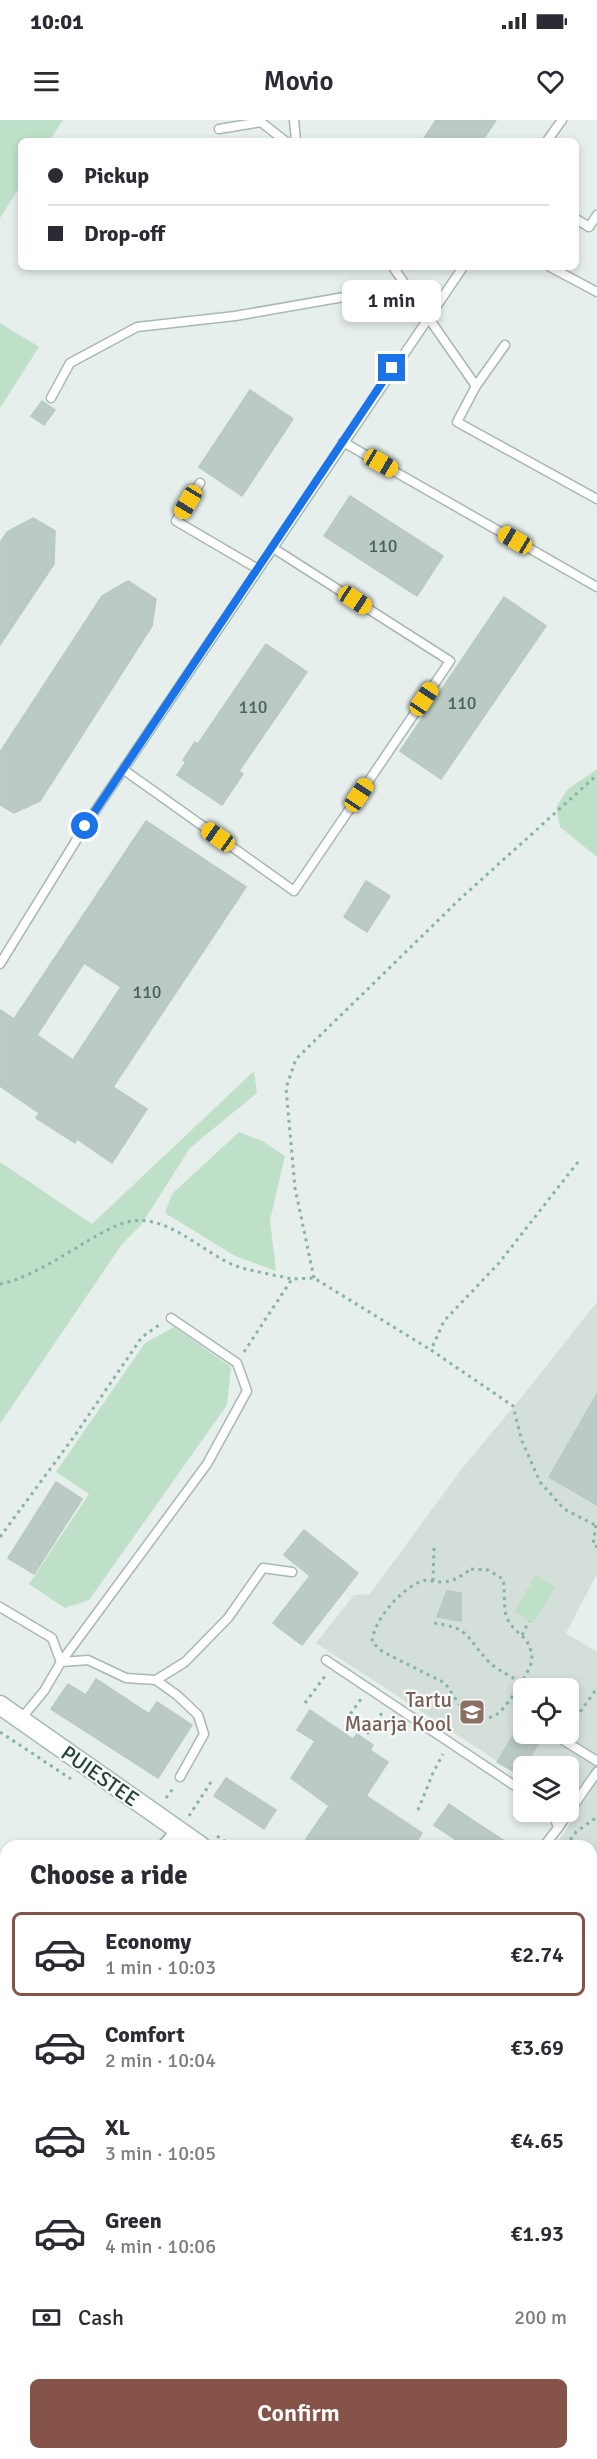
<!DOCTYPE html>
<meta charset="utf-8">
<style>
body{margin:0;font-family:Signika,sans-serif;background:#f2f2f3;color:#2b2b33;height:100vh;display:flex;flex-direction:column;font-size:22px;white-space:nowrap}
*{box-sizing:border-box;margin:0}
p{font-size:20px;color:#7c7c81}
.icon{flex:none;width:33px;height:33px;fill:none;stroke:currentColor;stroke-width:2;stroke-linecap:round;stroke-linejoin:round}
.map{position:relative;flex:1;overflow:hidden}
.details{position:absolute;left:0px;top:1720px;width:597px;height:620px;display:flex;flex-direction:column;background:#fff;border-radius:18px 18px 0 0;box-shadow:0 3px 9px #0003}
.details>*{flex:none}
.top-card{position:absolute;left:18px;top:18px;width:561px;height:132px;border-radius:9px;box-shadow:0 3px 9px #0003;display:grid;align-content:center;height:132px;padding:0 30px;background:#fff}
.fabs{position:absolute;left:513px;top:1558px;display:grid;gap:12px}
.fabs a{display:grid;place-items:center;width:66px;height:66px;border-radius:9px;background:#fff;box-shadow:0 3px 9px #0003;font-size:30px}
.end{position:absolute;width:27px;height:27px;margin:-14px;border:8px solid #1a73e8;background:#fff;box-shadow:0 0 0 3px #fff}
.from{border-radius:50%}
.bubble{position:absolute;height:42px;border-radius:9px;background:#fff;box-shadow:0 3px 9px #0003;font-size:20px;font-weight:600;line-height:42px;text-align:center}
.car{position:absolute;width:18px;height:36px;margin:-18px -9px;border-radius:8px;box-shadow:0 0 4px 2px #0007;background:linear-gradient(#f5c518 24%,#345 0 40%,#f5c518 0 76%,#345 0 86%,#f5c518 0)}
.top-card b{display:flex;align-items:center;gap:21px;height:57px;font-size:22px}
.top-card b+b{border-top:2px solid #e1e1e2}
.top-card i{width:15px;height:15px;background:#2b2b33}
ul{padding:0;list-style:none}
li{display:flex;align-items:center;gap:18px;height:84px;margin:0 12px 9px;padding:0 18px;border:3px solid transparent;border-radius:9px}
li div{flex:1}
li b{display:block;font-size:22px}
li em{font-style:normal;font-weight:600}
li.active{border-color:#855347}
li>.icon{width:54px;height:54px;stroke-width:1.5}
h2{padding:0 30px;font-size:27px;line-height:72px}
.pay{display:flex;align-items:center;gap:15px;height:66px;padding:0 30px;font-size:22px}
.pay p{margin-inline-start:auto}
.action{display:flex;gap:12px;margin-top:auto;padding:12px 30px}
.action a{flex:1;height:69px;border-radius:9px;background:#855347;color:#fff;font-size:24px;font-weight:600;line-height:69px;text-align:center}
.status{display:flex;justify-content:space-between;align-items:center;height:42px;padding:0 30px;background:#fff;direction:ltr}
.status svg{height:16px;fill:currentColor}
header{display:flex;justify-content:space-between;align-items:center;height:78px;padding:0 30px;background:#fff;font-size:27px;font-weight:600}
.map>svg:first-child{display:block}
</style>
<div class="status"><b>10:01</b><svg viewBox="0 0 49 12"><path d="M0 12V9h3v3zM5 12V6h3v6zM10 12V3h3v9zM15 12V0h3v12zM26 1h20v11H26zM47 4h2v5h-2z"/></svg></div>
<header><svg class="icon" aria-label="menu" viewBox="0 0 24 24"><path d="M4 6h16M4 12h16M4 18h16"/></svg>Movio<svg class="icon" aria-label="heart" viewBox="0 0 24 24"><path d="M12 20l-8-8c-3-5 5-10 8-4 3-6 11-1 8 4z"/></svg></header>
<div class="map">
<svg width="597" height="2339" viewBox="0 0 597 2339">
<rect width="100%" height="100%" fill="#e6efeb"/>
<g fill="#d4dfda" fill-rule="evenodd">
<path d="M597 1182V1454L566 1513 597 1532V1853L591 1863V1726H555L577 1694 569 1687 568 1647H524L523 1658 316 1523 354 1475 370 1474 463 1347 517 1283ZM524 1569H568V1614H524Z"/>
<path d="M591 1909 597 1913V2048L591 2034Z"/>
</g>
<g fill="#bfe0c8">
<path d="M0 0H63L49 21H21V65L0 98Z"/>
<path d="M0 203 39 227 0 288Z"/>
<path d="M597 649V737L560 707 556 687 568 669Z"/>
<path d="M254 951 257 973 190 1028 141 1105 122 1124 0 1304V1042L92 1104Z"/>
<path d="M239 1012 262 1021 285 1036 270 1100 276 1151 235 1136 165 1093 172 1074Z"/>
<path d="M174 1207 231 1247 227 1285 89 1480 65 1488 29 1464 89 1374 56 1352 145 1223Z"/>
<path d="M536 1455 555 1467 533 1503 514 1491Z"/>
</g>
<g fill="#bbcac4" stroke="#b8c9c2" stroke-width="1.5" fill-rule="evenodd">
<path d="M436 0H496L482 21H422Z"/>
<path d="M250 270 293 299 242 376 199 347Z"/>
<path d="M42 281 55 290 44 305 31 296Z"/>
<path d="M350 376 443 436 417 476 324 416Z"/>
<path d="M33 398 55 411 54 444 0 525V423L7 412Z"/>
<path d="M128 461 156 479 152 506 40 681 14 693 0 685V632L102 476Z"/>
<path d="M504 477 546 506 441 659 400 631Z"/>
<path d="M266 524 307 552 239 651 243 654 222 685 177 655 186 642 183 640 195 622 198 624Z"/>
<path d="M146 701 246 767 113 967 147 989 112 1043 77 1019 75 1023 36 998 39 993 0 966V890L14 899ZM84 843 121 867 73 940 37 915Z"/>
<path d="M366 761 390 776 367 812 344 797Z"/>
<path d="M597 1274V1385L549 1357Z"/>
<path d="M56 1362 82 1379 34 1454 8 1438Z"/>
<path d="M304 1410 358 1453 302 1525 273 1503 310 1456 284 1435Z"/>
<path d="M447 1471 461 1473V1501L437 1497Z"/>
<path d="M96 1559 149 1594 157 1582 192 1605 158 1658 51 1589 68 1564 86 1575Z"/>
<path d="M310 1590 353 1619 357 1614 373 1625 370 1630 388 1642 366 1676 422 1713 414 1726H301L329 1686 291 1658 315 1621 297 1610Z"/>
<path d="M514 1614H544L520 1655 497 1642Z"/>
<path d="M226 1658 276 1690 264 1709 214 1676Z"/>
<path d="M449 1684 474 1701 512 1726H465L434 1705Z"/>
</g>
<g fill="none" stroke-linecap="round" stroke-linejoin="round">
<defs>
<g id="service">
<path d="M294 0 296 21"/>
<path d="M219 9 261 2 285 21"/>
<path d="M547 21 562 0"/>
<path d="M576 99 589 107 597 95"/>
<path d="M393 147 476 266"/>
<path d="M550 147 597 172"/>
<path d="M505 225 476 266 457 302 597 379"/>
<path d="M51 278 70 243 137 207 235 196 407 166"/>
<path d="M343 322 597 467"/>
<path d="M200 363 176 401 258 449"/>
<path d="M124 650 294 771 450 541 273 428"/>
<path d="M0 844 85 706 463 147"/>
<path d="M0 1487 52 1518 61 1542 44 1571 20 1600"/>
<path d="M326 1540 524 1672"/>
<path d="M61 1542 207 1344 247 1271 237 1243 171 1198"/>
<path d="M61 1542 88 1540 126 1558 156 1560 178 1576 198 1595 204 1614 180 1657"/>
<path d="M156 1560 185 1542 228 1498 263 1448 292 1452"/>
<path d="M563 1620 597 1641"/>
<path d="M558 1708 597 1652"/>
<path d="M544 1726 558 1708 553 1692"/>
<path d="M591 1770 597 1775"/>
<path d="M591 1941 593 1937"/>
<path d="M591 2000 597 2011"/>
<path d="M591 2032 597 2027"/>
<path d="M0 2218 6 2223"/>
</g>
<g id="minor">
<path d="M167 1726 179 1712"/>
<path d="M0 1875 6 1870"/>
<path d="M0 1974 6 1976"/>
<path d="M591 2189 597 2187"/>
<path d="M591 2209 597 2212"/>
<path d="M351 2334 359 2339"/>
<path d="M156 2339 161 2334"/>
</g>
<g id="secondary">
<path d="M0 1585 201 1726"/>
<path d="M591 2070 597 2079"/>
<path d="M591 2107 597 2117"/>
</g>
</defs>
<use href="#service" stroke="#a8b8b2" stroke-width="11"/>
<use href="#minor" stroke="#a8b8b2" stroke-width="20"/>
<use href="#secondary" stroke="#a4bbb3" stroke-width="21"/>
<g stroke="#86b3a5" stroke-width="3" stroke-dasharray="3 4.5" stroke-linecap="butt">
<path d="M578 1042 499 1143 444 1201 431 1230 513 1286 522 1321 540 1362 564 1389 597 1406"/>
<path d="M314 1158 295 1068 286 968 296 939 460 779 597 655"/>
<path d="M0 1164C40 1156 81 1121 118 1105 164 1086 199 1133 239 1147 256 1152 275 1155 292 1159"/>
<path d="M244 1232 292 1159 314 1158 431 1230"/>
<path d="M596 1405 593 1425 597 1427"/>
<path d="M0 1417 73 1318 142 1217 159 1205"/>
<path d="M471 1449 488 1450 503 1459C506 1472 502 1488 508 1500 517 1517 530 1514 532 1539 532 1549 504 1593 494 1596 484 1600 477 1599 467 1596L445 1563 383 1532 372 1522C374 1499 401 1469 422 1461 428 1459 435 1462 441 1462 454 1462 461 1456 471 1449Z"/>
<path d="M433 1461 434 1428"/>
<path d="M434 1503C471 1508 466 1518 489 1542 501 1553 519 1560 533 1569"/>
<path d="M522 1515 529 1501"/>
<path d="M305 1583 325 1556"/>
<path d="M568 1593 576 1598 569 1610"/>
<path d="M576 1598 597 1568"/>
<path d="M346 1600 361 1579"/>
<path d="M0 1612 71 1659"/>
<path d="M367 1614 382 1593"/>
<path d="M166 1678 174 1667"/>
<path d="M418 1690 433 1653 443 1634"/>
<path d="M189 1696 213 1659"/>
<path d="M217 1716 232 1726"/>
<path d="M566 1726 576 1712 597 1697"/>
<path d="M591 1880 597 1869"/>
<path d="M0 2056 6 2058"/>
<path d="M0 2119 6 2115"/>
</g>
<use href="#service" stroke="#fff" stroke-width="8"/>
<use href="#minor" stroke="#fff" stroke-width="16"/>
<use href="#secondary" stroke="#fff" stroke-width="18"/>
</g>
<g fill="none" stroke-linecap="round" stroke-linejoin="round">
<path stroke="#1a73e8" stroke-width="8" d="M85 706 392 248"/>
</g>
<defs>
<symbol id="school-square" viewBox="-11 -11 22 22"><rect x="-9" y="-9" width="18" height="18" rx="4" fill="#8d6e63" stroke="#f7fbf9"/><path d="M0-5L7-2L0 1L-7-2ZM-4 1L0 2.5L4 1V4Q0 6-4 4Z" fill="#fff"/></symbol>
</defs>
<g fill-rule="evenodd">
<use href="#school-square" x="457" y="1577" width="30" height="30"/>
</g>
<g text-anchor="middle" stroke-width="4.5" stroke-linejoin="round" paint-order="stroke">
<g font-size="18" fill="#4a645c">
<text x="383" y="432">110</text>
<text x="462" y="589">110</text>
<text x="253" y="593">110</text>
<text x="147" y="878">110</text>
</g>
<g font-size="21" fill="#785e54" stroke="#f7fbf9" text-anchor="end">
<text x="452" y="1587">Tartu<tspan x="452" dy="24">Maarja Kool</tspan></text>
</g>
<g font-size="21" fill="#24423a" stroke="#f7fbf9">
<text transform="translate(100 1656) rotate(35)" y="7">PUIESTEE</text>
</g>
</g>
</svg>
<div class="fabs">
<a><svg class="icon" aria-label="locate" viewBox="0 0 24 24"><circle cx="12" cy="12" r="6"/><path d="M12 2v4M12 18v4M2 12h4M18 12h4"/></svg></a>
<a><svg class="icon" aria-label="layers" viewBox="0 0 24 24"><path d="M12 4l9 5-9 5-9-5zM3 14l9 5 9-5"/></svg></a>
</div>
<i class="end from" style="left:85px;top:706px"></i>
<i class="end" style="left:392px;top:248px"></i>
<div class="bubble" style="left:342px;top:160px;width:99px">1 min</div>
<i class="car" style="left:381px;top:343px;rotate:120deg"></i>
<i class="car" style="left:188px;top:382px;rotate:211deg"></i>
<i class="car" style="left:515px;top:420px;rotate:300deg"></i>
<i class="car" style="left:355px;top:480px;rotate:123deg"></i>
<i class="car" style="left:424px;top:579px;rotate:34deg"></i>
<i class="car" style="left:359px;top:675px;rotate:34deg"></i>
<i class="car" style="left:218px;top:717px;rotate:305deg"></i>
<div class="top-card">
<b><i class="from"></i>Pickup</b>
<b><i></i>Drop-off</b>
</div>
<section class="details">
<h2>Choose a ride</h2>
<ul>
<li class="active"><svg class="icon" aria-label="car" viewBox="0 0 24 24"><path d="M5 17H2v-5l4-1 3-4h7l3 4 3 1v5h-3M9 17h6M6 11h13"/><circle cx="7" cy="17" r="2"/><circle cx="17" cy="17" r="2"/></svg><div><b>Economy</b><p>1 min · 10:03</p></div><em>€2.74</em></li>
<li><svg class="icon" aria-label="car" viewBox="0 0 24 24"><path d="M5 17H2v-5l4-1 3-4h7l3 4 3 1v5h-3M9 17h6M6 11h13"/><circle cx="7" cy="17" r="2"/><circle cx="17" cy="17" r="2"/></svg><div><b>Comfort</b><p>2 min · 10:04</p></div><em>€3.69</em></li>
<li><svg class="icon" aria-label="car" viewBox="0 0 24 24"><path d="M5 17H2v-5l4-1 3-4h7l3 4 3 1v5h-3M9 17h6M6 11h13"/><circle cx="7" cy="17" r="2"/><circle cx="17" cy="17" r="2"/></svg><div><b>XL</b><p>3 min · 10:05</p></div><em>€4.65</em></li>
<li><svg class="icon" aria-label="car" viewBox="0 0 24 24"><path d="M5 17H2v-5l4-1 3-4h7l3 4 3 1v5h-3M9 17h6M6 11h13"/><circle cx="7" cy="17" r="2"/><circle cx="17" cy="17" r="2"/></svg><div><b>Green</b><p>4 min · 10:06</p></div><em>€1.93</em></li>
</ul>
<div class="pay"><svg class="icon" aria-label="cash" viewBox="0 0 24 24"><path d="M3 7h18v10H3z"/><circle cx="12" cy="12" r="2"/></svg>Cash<p>200 m</p></div>
<div class="action"><a>Confirm</a></div>
</section>
</div>
